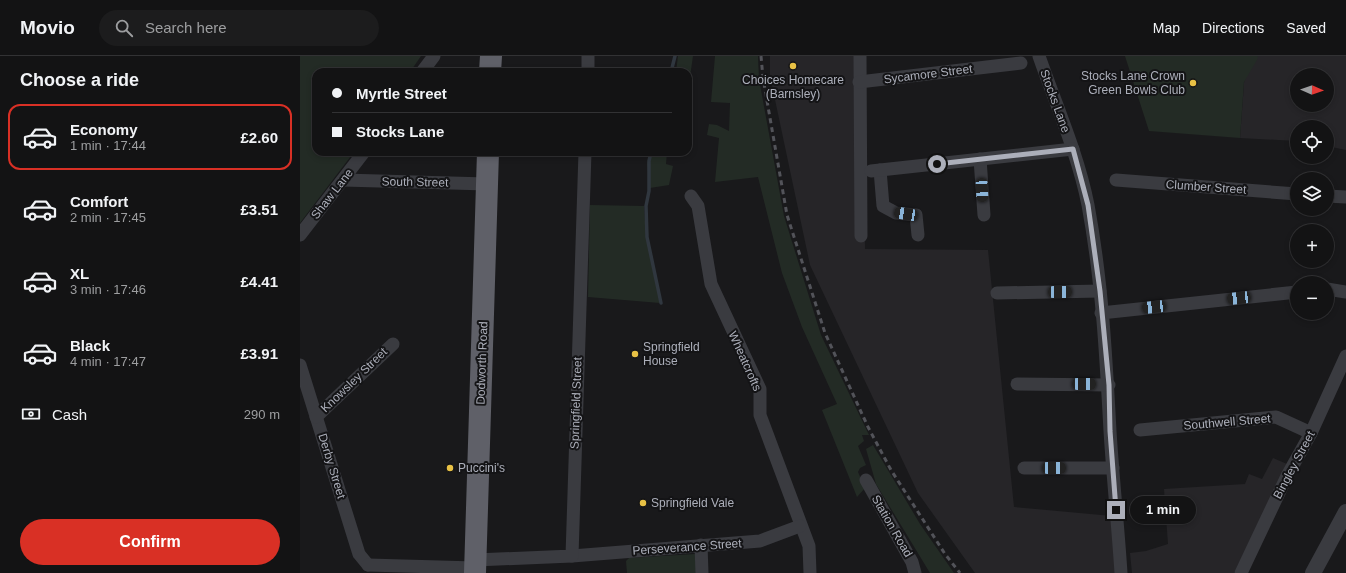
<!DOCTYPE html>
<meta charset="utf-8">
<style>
body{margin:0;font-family:Arial,sans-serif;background:#1c1c1d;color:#f1f3f6;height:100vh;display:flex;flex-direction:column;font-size:15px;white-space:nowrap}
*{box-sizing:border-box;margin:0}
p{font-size:13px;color:#9d9ea0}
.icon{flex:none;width:22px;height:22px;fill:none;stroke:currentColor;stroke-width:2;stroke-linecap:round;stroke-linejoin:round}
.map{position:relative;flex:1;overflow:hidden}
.sheet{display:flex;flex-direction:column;background:#131314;width:300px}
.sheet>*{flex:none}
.hud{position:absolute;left:12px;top:12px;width:380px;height:88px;border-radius:12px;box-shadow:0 2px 6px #0003,0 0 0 1px #323234;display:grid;align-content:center;height:88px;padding:0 20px;background:#131314}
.needle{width:26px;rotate:92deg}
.tools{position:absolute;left:990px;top:12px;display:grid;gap:8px}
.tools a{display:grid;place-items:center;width:44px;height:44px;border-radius:50%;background:#131314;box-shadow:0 2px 6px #0003,0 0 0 1px #323234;font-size:20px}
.end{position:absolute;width:18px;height:18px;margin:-9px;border:5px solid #acafba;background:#111;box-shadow:0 0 0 2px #111}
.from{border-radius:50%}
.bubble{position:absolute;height:28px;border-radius:14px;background:#131314;box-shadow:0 2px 6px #0003,0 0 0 1px #323234;font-size:13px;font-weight:700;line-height:28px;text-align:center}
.car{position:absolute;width:12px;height:24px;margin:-12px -6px;border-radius:5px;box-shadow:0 0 3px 1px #0007;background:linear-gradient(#222 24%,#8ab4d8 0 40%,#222 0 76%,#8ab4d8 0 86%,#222 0)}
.hud b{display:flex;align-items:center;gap:14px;height:38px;font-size:15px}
.hud b+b{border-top:1px solid #323234}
.hud i{width:10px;height:10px;background:#f1f3f6}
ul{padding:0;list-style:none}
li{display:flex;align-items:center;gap:12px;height:66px;margin:0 8px 6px;padding:0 12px;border:2px solid transparent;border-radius:12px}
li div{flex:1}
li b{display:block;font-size:15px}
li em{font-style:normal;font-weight:700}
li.active{border-color:#d93025}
li>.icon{width:36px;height:36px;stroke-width:1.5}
h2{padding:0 20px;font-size:18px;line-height:48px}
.pay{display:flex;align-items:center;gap:10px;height:44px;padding:0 20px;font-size:15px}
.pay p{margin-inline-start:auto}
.primary-button{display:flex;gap:8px;margin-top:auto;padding:8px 20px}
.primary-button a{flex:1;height:46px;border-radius:24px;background:#d93025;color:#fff;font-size:16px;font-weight:700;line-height:46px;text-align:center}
header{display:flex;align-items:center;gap:24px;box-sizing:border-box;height:56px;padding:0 20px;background:#131314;border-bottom:1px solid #323234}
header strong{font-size:19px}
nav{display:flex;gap:22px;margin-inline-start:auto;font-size:14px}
.search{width:280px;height:36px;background:#1c1c1d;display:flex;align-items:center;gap:10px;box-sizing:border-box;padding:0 14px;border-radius:22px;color:#9d9ea0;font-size:15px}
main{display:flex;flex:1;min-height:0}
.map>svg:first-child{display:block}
</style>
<header>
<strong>Movio</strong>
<div class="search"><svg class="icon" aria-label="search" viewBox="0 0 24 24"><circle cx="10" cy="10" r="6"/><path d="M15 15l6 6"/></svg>Search here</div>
<nav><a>Map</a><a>Directions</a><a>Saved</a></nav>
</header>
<main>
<section class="sheet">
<h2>Choose a ride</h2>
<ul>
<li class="active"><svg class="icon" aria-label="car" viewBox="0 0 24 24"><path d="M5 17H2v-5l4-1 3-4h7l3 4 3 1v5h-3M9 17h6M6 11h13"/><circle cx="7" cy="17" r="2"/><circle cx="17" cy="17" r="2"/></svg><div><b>Economy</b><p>1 min · 17:44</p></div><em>£2.60</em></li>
<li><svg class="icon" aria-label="car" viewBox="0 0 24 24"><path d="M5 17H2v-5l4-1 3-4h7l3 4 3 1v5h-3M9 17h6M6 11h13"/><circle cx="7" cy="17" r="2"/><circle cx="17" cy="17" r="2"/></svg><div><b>Comfort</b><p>2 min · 17:45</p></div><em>£3.51</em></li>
<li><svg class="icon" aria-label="car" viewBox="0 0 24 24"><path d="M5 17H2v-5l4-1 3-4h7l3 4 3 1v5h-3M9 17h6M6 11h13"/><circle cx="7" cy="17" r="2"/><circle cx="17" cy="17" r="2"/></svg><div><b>XL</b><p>3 min · 17:46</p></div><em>£4.41</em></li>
<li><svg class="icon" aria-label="car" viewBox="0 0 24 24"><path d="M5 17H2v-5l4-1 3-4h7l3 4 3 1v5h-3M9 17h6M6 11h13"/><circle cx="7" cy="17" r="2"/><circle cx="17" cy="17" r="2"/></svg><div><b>Black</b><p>4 min · 17:47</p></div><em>£3.91</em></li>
</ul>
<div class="pay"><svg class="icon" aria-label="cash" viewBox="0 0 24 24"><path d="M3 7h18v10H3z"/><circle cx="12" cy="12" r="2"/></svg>Cash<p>290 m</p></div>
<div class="primary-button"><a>Confirm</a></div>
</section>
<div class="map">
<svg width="1046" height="517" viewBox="0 0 1046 517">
<rect width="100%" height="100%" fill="#19191b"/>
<g fill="#262528" fill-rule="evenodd">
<path d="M470 0H564L565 193 688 194 714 451 812 460 818 517H675L618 437 510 209 470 20Z"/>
<path d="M946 0H1046V94L1027 90V71H997V85L940 82ZM997 19H1027V49H997Z"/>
<path d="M973 402 987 408 934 517H832L830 497 846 495 868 488 864 433 945 428 949 418 962 423Z"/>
</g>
<g fill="#232b25">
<path d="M0 0H121L110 16H16V96H54L0 167Z"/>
<path d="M378 0H393L390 21H388V16H376Z"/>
<path d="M415 0H458L459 23 484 160 521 279 569 379H562L564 385 558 390 566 409 560 412 558 416 565 432 557 441 522 354 537 348 502 271 482 217 458 121 415 126 419 82 407 79 409 68 417 69 429 75 430 47 411 46Z"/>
<path d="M825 0H958L957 4 944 26 940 82 849 75Z"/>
<path d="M350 96H367L366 108 373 110 369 129 350 132 347 108Z"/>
<path d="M290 149 344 150 346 180 360 247 288 241Z"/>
<path d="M573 389 620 468 654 517H630L576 428 566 393Z"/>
<path d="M395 498 397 517H327L326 505 329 502Z"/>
</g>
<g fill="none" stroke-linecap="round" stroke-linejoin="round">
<g stroke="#30373f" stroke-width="3.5">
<path d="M371 16 375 0"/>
<path d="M351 96 349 105V135L346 150 347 181 361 247"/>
</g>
<g stroke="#3a3b40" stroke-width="13">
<path d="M560 0 561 180"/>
<path d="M739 0C756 49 778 98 788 149 802 224 806 300 810 375 813 423 818 470 821 517"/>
<path d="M122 16 134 0"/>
<path d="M288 16V0"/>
<path d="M559 26 721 7"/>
<path d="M680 103 684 159"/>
<path d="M580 114 583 150 596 157 616 159 618 179"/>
<path d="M571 115 773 93"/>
<path d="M43 124 187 128"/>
<path d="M816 124 997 138"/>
<path d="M391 140 398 150 411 228 460 333V359L509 490 510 517"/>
<path d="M1027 140 1046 141"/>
<path d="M0 179 64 96"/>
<path d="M1027 233 1046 236"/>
<path d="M697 237 800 235"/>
<path d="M801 257 997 236"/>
<path d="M0 309 59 498 68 509"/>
<path d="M717 328 809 329"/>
<path d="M16 361 93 288"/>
<path d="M840 374 976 361 1011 377"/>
<path d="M724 412H813"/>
<path d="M566 424 612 506 615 517"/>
<path d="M401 489 402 517"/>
<path d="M272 500 460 485 500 470"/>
<path d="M175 504 272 500 285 96"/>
<path d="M68 509 175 512"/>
<path d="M941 517 987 420 1011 377 1046 300"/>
</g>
<path stroke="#3a3b40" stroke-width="16" d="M1013 517 1046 456"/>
<g stroke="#5f6068" stroke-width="22">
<path d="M190 16 191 0"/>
<path d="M175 517 188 96"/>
</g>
<path stroke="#525359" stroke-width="3" stroke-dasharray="5 4" stroke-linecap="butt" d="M461 0 463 22 487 159 525 277 568 371 591 414 645 498 660 517"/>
</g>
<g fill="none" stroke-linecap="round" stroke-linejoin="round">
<path stroke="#acafba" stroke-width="5" d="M637 108 773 93 788 149 800 235 809 329 810 375 816 454"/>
</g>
<g fill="#e8c145" stroke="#141416" stroke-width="1.5">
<circle cx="493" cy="10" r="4"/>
<circle cx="893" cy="27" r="4"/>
<circle cx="335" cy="298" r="4"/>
<circle cx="150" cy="412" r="4"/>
<circle cx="343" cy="447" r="4"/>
</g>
<g text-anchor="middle" stroke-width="4" stroke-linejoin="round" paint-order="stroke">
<g font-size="12" fill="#acafba" stroke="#141416">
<text transform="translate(628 18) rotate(-7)" y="4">Sycamore Street</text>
<text transform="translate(755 45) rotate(70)" y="4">Stocks Lane</text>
<text transform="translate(115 126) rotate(1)" y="4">South Street</text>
<text transform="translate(906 131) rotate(4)" y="4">Clumber Street</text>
<text transform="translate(32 138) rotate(-52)" y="4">Shaw Lane</text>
<text transform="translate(445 305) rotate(66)" y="4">Wheatcrofts</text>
<text transform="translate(182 307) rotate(-88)" y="4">Dodworth Road</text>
<text transform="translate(54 324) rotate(-44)" y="4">Knowsley Street</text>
<text transform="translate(276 347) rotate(-88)" y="4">Springfield Street</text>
<text transform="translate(927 366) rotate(-5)" y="4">Southwell Street</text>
<text transform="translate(994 409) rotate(-62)" y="4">Bingley Street</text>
<text transform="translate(32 410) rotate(73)" y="4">Derby Street</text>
<text transform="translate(592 470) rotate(60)" y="4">Station Road</text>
<text transform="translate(387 491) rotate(-4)" y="4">Perseverance Street</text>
</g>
<g font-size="12" fill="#acafba" stroke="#141416" text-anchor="start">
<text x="885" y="24" text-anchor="end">Stocks Lane Crown<tspan x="885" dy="14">Green Bowls Club</tspan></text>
<text x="493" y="28" text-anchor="middle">Choices Homecare<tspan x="493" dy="14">(Barnsley)</tspan></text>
<text x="343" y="295">Springfield<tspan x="343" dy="14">House</tspan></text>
<text x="158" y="416">Puccini's</text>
<text x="351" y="451">Springfield Vale</text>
</g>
</g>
</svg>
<div class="tools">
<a><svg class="needle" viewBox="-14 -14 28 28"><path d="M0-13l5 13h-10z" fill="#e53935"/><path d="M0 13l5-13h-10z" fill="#9d9ea0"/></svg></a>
<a><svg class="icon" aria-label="locate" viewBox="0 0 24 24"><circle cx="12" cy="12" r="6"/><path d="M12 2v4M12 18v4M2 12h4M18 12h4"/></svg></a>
<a><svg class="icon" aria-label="layers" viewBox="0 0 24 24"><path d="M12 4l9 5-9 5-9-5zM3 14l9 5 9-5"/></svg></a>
<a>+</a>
<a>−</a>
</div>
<i class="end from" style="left:637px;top:108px"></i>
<i class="end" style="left:816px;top:454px"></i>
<div class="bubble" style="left:830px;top:440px;width:66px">1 min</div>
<i class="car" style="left:682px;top:134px;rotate:177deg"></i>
<i class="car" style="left:606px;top:158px;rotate:279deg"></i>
<i class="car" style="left:760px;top:236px;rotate:89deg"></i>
<i class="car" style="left:939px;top:242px;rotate:264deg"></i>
<i class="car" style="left:854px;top:251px;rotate:264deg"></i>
<i class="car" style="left:784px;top:328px;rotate:90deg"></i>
<i class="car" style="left:754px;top:412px;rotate:90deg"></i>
<div class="hud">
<b><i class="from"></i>Myrtle Street</b>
<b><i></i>Stocks Lane</b>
</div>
</div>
</main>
